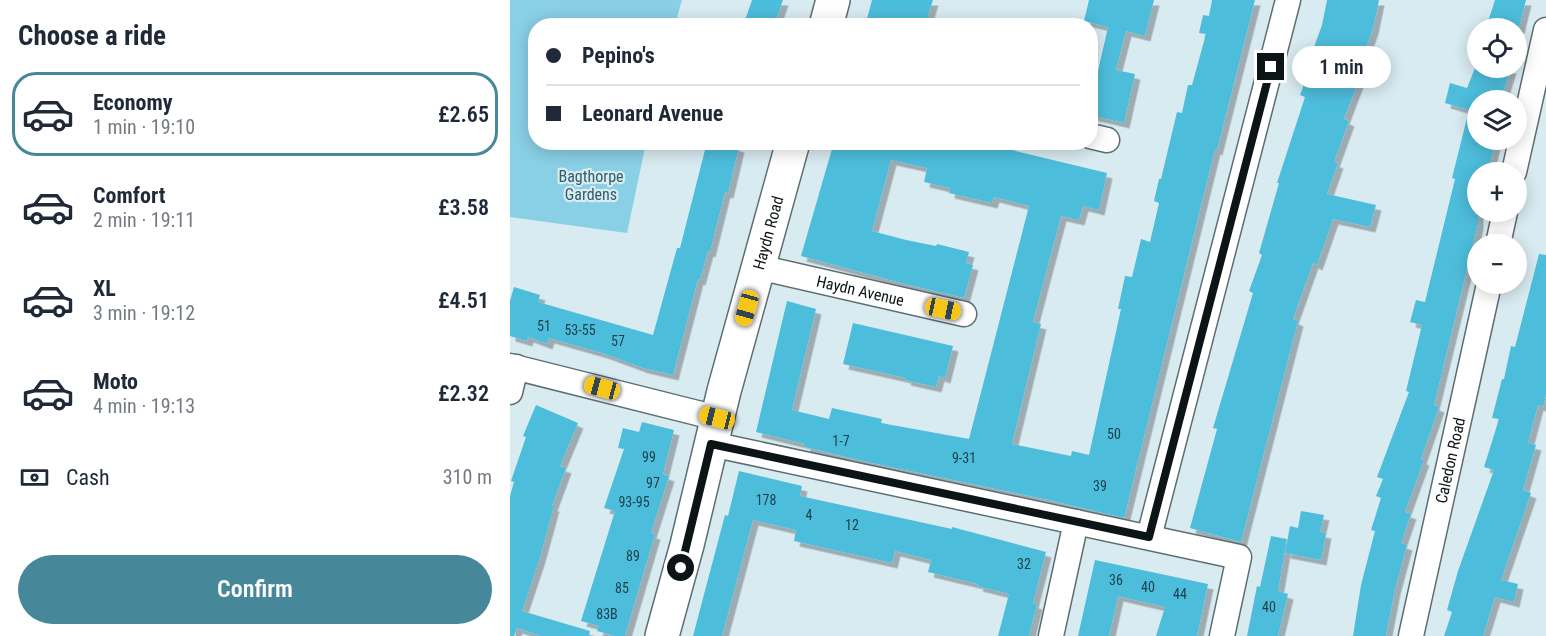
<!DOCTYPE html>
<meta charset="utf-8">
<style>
body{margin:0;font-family:"Roboto Condensed",sans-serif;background:#f6f6f7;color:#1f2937;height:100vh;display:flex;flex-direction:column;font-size:22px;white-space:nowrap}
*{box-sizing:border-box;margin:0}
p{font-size:20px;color:#747a83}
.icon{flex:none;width:33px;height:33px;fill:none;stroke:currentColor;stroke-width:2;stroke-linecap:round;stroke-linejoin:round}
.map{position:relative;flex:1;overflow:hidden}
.details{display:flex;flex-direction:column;background:#fff;width:510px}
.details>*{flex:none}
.guide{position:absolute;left:18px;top:18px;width:570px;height:132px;border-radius:24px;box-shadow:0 3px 15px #0003;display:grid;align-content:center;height:132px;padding:0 18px;background:#fff}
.fabs{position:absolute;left:957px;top:18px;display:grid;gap:12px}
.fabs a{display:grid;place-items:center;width:60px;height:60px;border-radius:50%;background:#fff;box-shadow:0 3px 15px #0003;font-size:30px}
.end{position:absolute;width:27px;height:27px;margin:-14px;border:8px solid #0d1416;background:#fff;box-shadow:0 0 0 3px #fff}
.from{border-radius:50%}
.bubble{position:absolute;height:42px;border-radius:21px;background:#fff;box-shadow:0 3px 15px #0003;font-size:20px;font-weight:600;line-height:42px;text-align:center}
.car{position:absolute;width:18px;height:36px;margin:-18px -9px;border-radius:8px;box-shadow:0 0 4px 2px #0007;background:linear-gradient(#f5c518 24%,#345 0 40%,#f5c518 0 76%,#345 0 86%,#f5c518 0)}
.guide b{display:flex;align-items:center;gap:21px;height:57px;font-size:22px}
.guide b+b{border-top:2px solid #e0e1e3}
.guide i{width:15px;height:15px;background:#1f2937}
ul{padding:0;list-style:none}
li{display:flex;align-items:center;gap:18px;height:84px;margin:0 12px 9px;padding:0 6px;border:3px solid transparent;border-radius:24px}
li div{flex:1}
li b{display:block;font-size:22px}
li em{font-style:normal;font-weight:600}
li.selected{border-color:#47879a}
li>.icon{width:54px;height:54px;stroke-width:1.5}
h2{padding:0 18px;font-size:27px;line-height:72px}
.pay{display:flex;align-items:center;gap:15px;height:66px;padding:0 18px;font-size:22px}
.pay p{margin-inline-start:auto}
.action{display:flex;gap:12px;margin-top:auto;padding:12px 18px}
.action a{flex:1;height:69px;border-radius:36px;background:#47879a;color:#fff;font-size:24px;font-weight:600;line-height:69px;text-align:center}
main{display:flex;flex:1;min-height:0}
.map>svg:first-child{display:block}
</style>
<main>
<section class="details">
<h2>Choose a ride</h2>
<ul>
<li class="selected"><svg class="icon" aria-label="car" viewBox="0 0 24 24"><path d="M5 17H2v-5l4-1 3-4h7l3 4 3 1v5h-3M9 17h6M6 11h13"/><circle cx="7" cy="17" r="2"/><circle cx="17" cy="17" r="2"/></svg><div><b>Economy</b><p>1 min · 19:10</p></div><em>£2.65</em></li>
<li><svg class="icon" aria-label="car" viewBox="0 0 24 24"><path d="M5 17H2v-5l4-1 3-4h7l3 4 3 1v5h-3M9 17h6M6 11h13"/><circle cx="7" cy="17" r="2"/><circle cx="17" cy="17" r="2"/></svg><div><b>Comfort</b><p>2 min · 19:11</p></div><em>£3.58</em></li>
<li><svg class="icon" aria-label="car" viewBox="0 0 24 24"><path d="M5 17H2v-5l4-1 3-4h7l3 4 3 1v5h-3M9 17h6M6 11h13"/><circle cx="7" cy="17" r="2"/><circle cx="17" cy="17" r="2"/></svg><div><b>XL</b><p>3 min · 19:12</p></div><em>£4.51</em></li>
<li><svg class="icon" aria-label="car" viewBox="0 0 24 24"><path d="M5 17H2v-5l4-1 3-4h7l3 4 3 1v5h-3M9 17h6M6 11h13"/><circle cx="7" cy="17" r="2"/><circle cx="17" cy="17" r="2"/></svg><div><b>Moto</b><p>4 min · 19:13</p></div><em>£2.32</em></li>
</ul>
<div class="pay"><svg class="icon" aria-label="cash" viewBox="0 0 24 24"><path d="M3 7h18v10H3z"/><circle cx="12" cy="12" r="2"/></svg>Cash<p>310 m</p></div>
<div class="action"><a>Confirm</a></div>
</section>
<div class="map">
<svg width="1036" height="636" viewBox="0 0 1036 636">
<defs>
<filter id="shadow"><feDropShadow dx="5.5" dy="5.5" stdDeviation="0" flood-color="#0004"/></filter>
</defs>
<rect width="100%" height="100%" fill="#d8ebf1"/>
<path fill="#89cfe5" d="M0 0H172L165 25 26 26V142L136 143 117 233 0 217Z"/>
<g fill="#4dbddc" filter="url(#shadow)">
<path d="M242 0H273L264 26H233Z"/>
<path d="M362 0H423L415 26H355Z"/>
<path d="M579 0H644L635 36 616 31 606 70 625 74 614 123 580 115V79L586 80 598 27 574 21Z"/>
<path d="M702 0H745L707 150 705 149 614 518 539 500 362 463 295 447V444L246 432 277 301 306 309 282 410 319 419 322 408 372 419 371 423 459 439 519 206 484 197 482 203 439 193 440 188 414 182 417 168 381 160 362 231 396 240 426 246 427 244 459 252 456 263 463 265 454 298 395 284 291 256 324 142H468L597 173 589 210 573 206 569 220 551 216 523 322 531 324 502 444 561 456 562 451 579 455 611 309H608L615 276 622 277 631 239 640 242 649 203 644 201 649 179H651L667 112 672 113 678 85H682L696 34 689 33 693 15 699 16Z"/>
<path d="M817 0H869L863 29 846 75 850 77 834 119 839 121 824 162 828 163 817 194 866 205 860 227 823 219 807 265 803 263 783 319 788 321 731 542 680 528 707 429 703 428 743 293 739 291 752 255 749 253 769 183H767L795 97 790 95 806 51 803 50 812 25Z"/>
<path d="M985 0H1016L1009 28H976Z"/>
<path d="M965 68H1001L991 100H968V140H986L978 172H968V224L924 405 929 407 911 459 914 460 895 512 901 514 891 543 897 545 885 589 876 636H843L851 585 865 531 861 530 871 498 866 496 873 479 867 477 899 392 896 391 912 325 900 322 906 300 915 302 945 179 942 178 959 110 935 103 940 83 957 88Z"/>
<path d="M197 142H212L229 147 218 193 215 192 200 252 198 251 190 280 188 279 163 375 133 368 92 353 39 338 37 344 18 337 17 341 0 336V301L4 287 30 295 28 302 143 335 167 248H170Z"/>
<path d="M1029 254 1036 255V395L1033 407 1028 405 1018 443 1026 445 1013 490 1021 493 991 580 1008 584 1004 602 985 597 973 636H934L942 612 937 610 948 571 984 470 974 467 989 419 982 418 992 379H994L1001 346 1005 347Z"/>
<path d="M343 323 443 346 435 378 429 376 426 387 395 380 396 378 333 364Z"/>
<path d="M26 405 68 423 50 466 56 468 42 506H44L30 557 12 611 80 631 79 636H30L7 628 4 636H0V496L4 482 1 481 16 437 13 436Z"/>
<path d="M132 422 164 430 153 474 159 476 141 533 145 534 115 636H105L87 631 89 626 71 621 105 511 94 508 114 449 108 448 113 428 129 432Z"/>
<path d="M229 471 292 486 290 496 442 529V527L536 552 523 603 527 604 519 636H488L499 594 467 586 468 584 418 572 421 560 385 551 382 563 284 541 286 530 243 520 212 636H183L215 515 218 516Z"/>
<path d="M791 511 814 515 810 532 816 533 811 560 775 553 780 526 788 528Z"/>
<path d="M761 536 777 539 768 591 778 594 768 636H737L747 586 750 587Z"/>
<path d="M585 560 698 584 687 636H646L655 607 608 596 599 636H568Z"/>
</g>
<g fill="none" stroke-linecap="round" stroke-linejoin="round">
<defs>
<g id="street">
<path d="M580 136 597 140"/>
<path d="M1004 172 1036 30"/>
<path d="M988 244 995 212"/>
<path id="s1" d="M248 267 454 314"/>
<path d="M0 366 207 418"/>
<path d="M0 392 6 367"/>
<path d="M201 444 729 557 712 636"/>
<path d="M639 537 778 0"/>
<path d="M541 636 566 522"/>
<path id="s2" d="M901 636 979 284"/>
</g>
<g id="secondary">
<path d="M316 26 323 0"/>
<path id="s3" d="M152 636 177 545 214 391 283 142"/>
</g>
</defs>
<use href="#street" stroke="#5d6e73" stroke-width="27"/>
<use href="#secondary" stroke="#5d6e73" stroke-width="36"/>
<use href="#street" stroke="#fff" stroke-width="24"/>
<use href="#secondary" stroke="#fff" stroke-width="33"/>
</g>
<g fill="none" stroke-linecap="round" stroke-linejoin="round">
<path stroke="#0d1416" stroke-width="8" d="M171 568 201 444 639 537 761 67"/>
</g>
<g text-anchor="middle" stroke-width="4.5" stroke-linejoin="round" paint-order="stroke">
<g font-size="14" fill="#1d3e48">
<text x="34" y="331">51</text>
<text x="70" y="335">53-55</text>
<text x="108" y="346">57</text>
<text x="604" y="439">50</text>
<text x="331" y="446">1-7</text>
<text x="139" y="462">99</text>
<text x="454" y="463">9-31</text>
<text x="143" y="488">97</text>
<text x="590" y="491">39</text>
<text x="256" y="505">178</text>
<text x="124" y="507">93-95</text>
<text x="299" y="520">4</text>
<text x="342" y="530">12</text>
<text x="123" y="561">89</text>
<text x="514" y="569">32</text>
<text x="606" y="585">36</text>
<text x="638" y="592">40</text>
<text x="112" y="593">85</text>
<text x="670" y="599">44</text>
<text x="759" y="612">40</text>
<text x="97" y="619">83B</text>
</g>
<g font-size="16" fill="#2f5e6c" stroke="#d8ebf1">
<text x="81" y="182">Bagthorpe<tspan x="81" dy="18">Gardens</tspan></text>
</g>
<g font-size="16" fill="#0d1416" stroke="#d8ebf1">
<text dy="6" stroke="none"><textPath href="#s3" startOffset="417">Haydn Road</textPath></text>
<text dy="6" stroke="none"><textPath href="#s1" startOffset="105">Haydn Avenue</textPath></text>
<text dy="6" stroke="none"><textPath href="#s2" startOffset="180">Caledon Road</textPath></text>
</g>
</g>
</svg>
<div class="fabs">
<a><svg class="icon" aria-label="locate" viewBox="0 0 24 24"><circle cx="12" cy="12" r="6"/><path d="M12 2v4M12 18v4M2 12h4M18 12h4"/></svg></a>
<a><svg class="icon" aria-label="layers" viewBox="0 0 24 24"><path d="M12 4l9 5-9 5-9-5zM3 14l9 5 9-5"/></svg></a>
<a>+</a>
<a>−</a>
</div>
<i class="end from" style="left:171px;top:568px"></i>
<i class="end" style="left:761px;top:67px"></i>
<div class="bubble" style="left:782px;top:46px;width:99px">1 min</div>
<i class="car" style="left:237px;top:308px;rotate:196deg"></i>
<i class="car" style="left:433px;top:309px;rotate:102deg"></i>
<i class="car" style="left:92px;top:388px;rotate:285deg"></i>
<i class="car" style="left:207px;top:418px;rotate:284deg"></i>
<div class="guide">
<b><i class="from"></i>Pepino's</b>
<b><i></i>Leonard Avenue</b>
</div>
</div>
</main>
